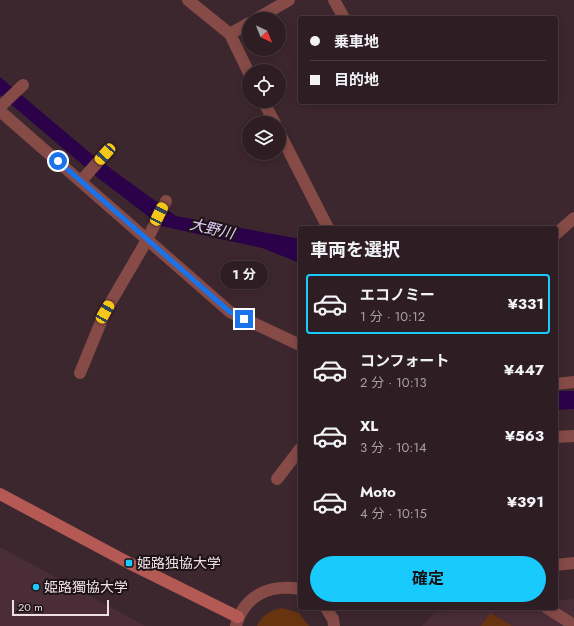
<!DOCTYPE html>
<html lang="ja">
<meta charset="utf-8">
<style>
body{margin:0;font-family:Jost,"Noto Sans JP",sans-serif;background:#36262a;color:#f1f3f6;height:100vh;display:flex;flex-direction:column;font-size:15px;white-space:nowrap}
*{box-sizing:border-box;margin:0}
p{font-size:13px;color:#a7a2a5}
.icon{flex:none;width:22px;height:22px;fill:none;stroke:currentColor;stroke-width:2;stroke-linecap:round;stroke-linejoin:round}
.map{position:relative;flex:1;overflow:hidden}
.drawer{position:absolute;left:298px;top:226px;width:260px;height:384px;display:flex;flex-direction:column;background:#2e1d22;border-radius:4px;box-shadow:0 2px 10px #0003,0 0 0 1px #493b40}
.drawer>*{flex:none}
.hud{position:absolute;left:298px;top:16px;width:260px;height:88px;border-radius:4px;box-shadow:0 2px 10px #0003,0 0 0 1px #493b40;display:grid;align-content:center;height:88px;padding:0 12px;background:#2e1d22}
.needle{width:26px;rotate:137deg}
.tools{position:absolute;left:242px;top:12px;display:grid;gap:8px}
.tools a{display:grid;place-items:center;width:44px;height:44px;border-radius:50%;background:#2e1d22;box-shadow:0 2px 10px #0003,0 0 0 1px #493b40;font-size:20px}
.scale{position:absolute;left:12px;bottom:10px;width:97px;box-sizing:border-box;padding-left:4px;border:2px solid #eddfe3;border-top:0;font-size:11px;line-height:14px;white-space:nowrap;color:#eddfe3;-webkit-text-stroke:3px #1d1316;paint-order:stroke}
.end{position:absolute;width:18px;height:18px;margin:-9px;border:5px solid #1a73e8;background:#fff;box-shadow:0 0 0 2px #fff}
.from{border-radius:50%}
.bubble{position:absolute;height:28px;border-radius:14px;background:#2e1d22;box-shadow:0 2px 10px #0003,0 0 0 1px #493b40;font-size:13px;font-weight:700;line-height:28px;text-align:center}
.car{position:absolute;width:12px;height:24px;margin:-12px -6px;border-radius:5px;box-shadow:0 0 3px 1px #0007;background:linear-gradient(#f5c518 24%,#345 0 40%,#f5c518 0 76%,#345 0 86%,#f5c518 0)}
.hud b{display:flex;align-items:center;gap:14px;height:38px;font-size:15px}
.hud b+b{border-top:1px solid #493b40}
.hud i{width:10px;height:10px;background:#f1f3f6}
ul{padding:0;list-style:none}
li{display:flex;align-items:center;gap:12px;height:60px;margin:0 8px 6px;padding:0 4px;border:2px solid transparent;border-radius:4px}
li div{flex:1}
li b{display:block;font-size:15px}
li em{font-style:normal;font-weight:700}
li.selected{border-color:#19cafc}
li>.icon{width:36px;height:36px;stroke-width:1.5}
h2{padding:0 12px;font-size:18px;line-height:48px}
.cta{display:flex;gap:8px;margin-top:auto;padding:8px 12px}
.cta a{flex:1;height:46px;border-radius:24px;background:#19cafc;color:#111;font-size:16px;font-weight:700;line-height:46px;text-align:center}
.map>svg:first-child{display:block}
</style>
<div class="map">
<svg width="574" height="626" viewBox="0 0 574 626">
<rect width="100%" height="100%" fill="#3d272e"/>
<g fill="#4a2d37">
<path d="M0 547 145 626H0Z"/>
<path d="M574 599V626H422L434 613 477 608H556V601Z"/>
</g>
<g fill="#68330f">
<path d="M282 608 299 613 309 626H257C262 615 270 610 282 608Z"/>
<path d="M490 613 512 626H481Z"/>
</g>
<g fill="#2b0249">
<path d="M0 77 95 157 176 216 300 239V263L262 248 161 226 98 178 0 95Z"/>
<path d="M556 391H574V409L556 410Z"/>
</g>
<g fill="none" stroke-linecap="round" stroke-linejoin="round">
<g stroke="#864b47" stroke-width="12">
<path d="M0 107 23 85"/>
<path d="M81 181 105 154"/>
<path d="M147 240 166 201"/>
<path d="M556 565 574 563"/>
<path d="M547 608 574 625"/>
</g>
<g stroke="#864b47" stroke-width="12">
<path d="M188 0 230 34 249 73"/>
<path d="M334 0 344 18"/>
<path d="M256 19 289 0"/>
<path d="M230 34 249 23"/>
<path d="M263 101 275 123"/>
<path d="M0 111 230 312 300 345"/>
<path d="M279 132 328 228"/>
<path d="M556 234 574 218"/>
<path d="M80 373 105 312 147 240"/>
<path d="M556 384 574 382"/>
<path d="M556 437 574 436"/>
<path d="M277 479 300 449"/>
<path d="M326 608 333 619 334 626"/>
<path d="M236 626C244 595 270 584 300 589"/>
</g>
<path stroke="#b55954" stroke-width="12" d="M0 494 129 563 238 617"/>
</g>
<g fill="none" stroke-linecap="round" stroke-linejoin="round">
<path stroke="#1a73e8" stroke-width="5" d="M58 161 230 312 244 319"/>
</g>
<g fill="#19cafc" stroke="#1d1316" stroke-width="1.5">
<rect x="125" y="559" width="8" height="8" rx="2"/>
<circle cx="36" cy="587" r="4"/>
</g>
<g text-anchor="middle" stroke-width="4" stroke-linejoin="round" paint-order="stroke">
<g font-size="14" fill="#eddfe3" stroke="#1d1316" text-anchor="start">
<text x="137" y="568">姫路独協大学</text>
<text x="44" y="592">姫路獨協大学</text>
</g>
<g font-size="15" font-style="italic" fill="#e0cef8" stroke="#1d1316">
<text transform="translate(212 229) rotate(13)" y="5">大野川</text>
</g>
</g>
</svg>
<div class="tools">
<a><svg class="needle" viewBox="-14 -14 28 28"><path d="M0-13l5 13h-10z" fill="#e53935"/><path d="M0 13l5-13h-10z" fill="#a7a2a5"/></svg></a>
<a><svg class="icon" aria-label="locate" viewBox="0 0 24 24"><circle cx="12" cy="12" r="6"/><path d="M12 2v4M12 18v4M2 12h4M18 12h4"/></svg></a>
<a><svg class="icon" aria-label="layers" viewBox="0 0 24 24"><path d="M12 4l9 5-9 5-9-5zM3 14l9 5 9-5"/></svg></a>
</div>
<div class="scale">20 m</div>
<i class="end from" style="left:58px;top:161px"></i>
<i class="end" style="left:244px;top:319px"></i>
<div class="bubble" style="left:220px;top:261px;width:48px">1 分</div>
<i class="car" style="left:105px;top:154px;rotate:222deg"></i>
<i class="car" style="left:159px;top:214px;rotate:26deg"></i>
<i class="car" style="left:105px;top:312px;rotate:30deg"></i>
<div class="hud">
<b><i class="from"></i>乗車地</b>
<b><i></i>目的地</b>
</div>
<section class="drawer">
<h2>車両を選択</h2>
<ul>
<li class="selected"><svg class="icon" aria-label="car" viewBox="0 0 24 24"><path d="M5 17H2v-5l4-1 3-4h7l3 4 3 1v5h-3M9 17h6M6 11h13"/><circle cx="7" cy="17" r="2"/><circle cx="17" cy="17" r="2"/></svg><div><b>エコノミー</b><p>1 分 · 10:12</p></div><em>¥331</em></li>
<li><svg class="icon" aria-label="car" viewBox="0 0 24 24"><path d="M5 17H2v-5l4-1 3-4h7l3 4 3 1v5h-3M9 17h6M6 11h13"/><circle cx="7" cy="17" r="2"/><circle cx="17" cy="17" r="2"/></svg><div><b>コンフォート</b><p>2 分 · 10:13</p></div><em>¥447</em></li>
<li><svg class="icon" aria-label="car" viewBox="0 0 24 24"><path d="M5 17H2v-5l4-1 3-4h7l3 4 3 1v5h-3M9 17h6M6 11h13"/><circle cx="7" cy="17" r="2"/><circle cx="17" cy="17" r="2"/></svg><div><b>XL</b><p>3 分 · 10:14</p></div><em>¥563</em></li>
<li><svg class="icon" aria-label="car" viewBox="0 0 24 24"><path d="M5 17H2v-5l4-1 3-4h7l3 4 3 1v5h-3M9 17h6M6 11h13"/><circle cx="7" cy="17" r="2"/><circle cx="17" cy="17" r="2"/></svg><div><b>Moto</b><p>4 分 · 10:15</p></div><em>¥391</em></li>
</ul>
<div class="cta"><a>確定</a></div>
</section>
</div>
